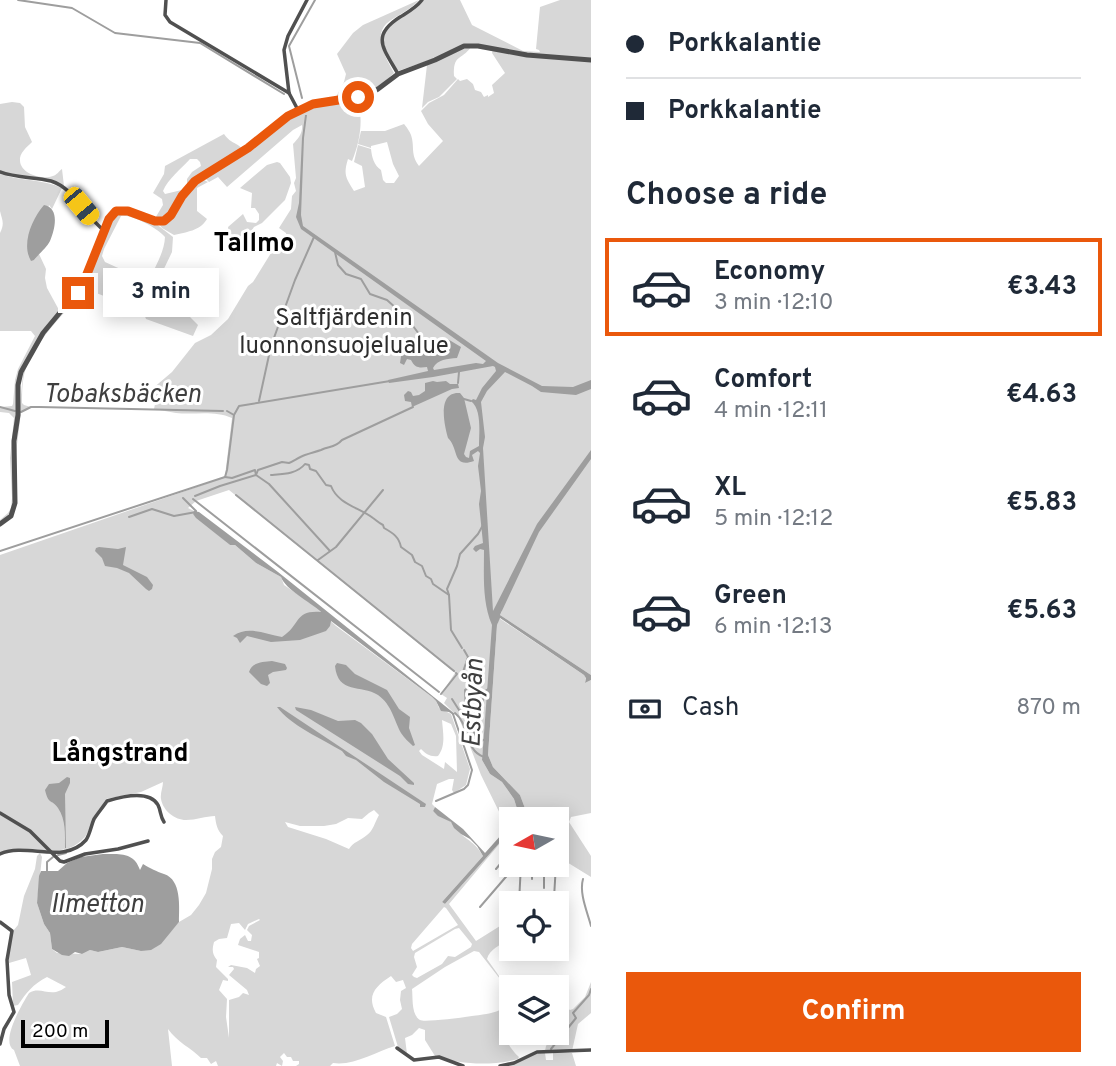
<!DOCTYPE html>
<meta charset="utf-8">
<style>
body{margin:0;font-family:Overpass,sans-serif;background:#f2f2f3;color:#1f2937;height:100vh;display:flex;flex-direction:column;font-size:26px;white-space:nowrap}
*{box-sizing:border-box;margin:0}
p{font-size:23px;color:#747a83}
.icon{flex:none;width:38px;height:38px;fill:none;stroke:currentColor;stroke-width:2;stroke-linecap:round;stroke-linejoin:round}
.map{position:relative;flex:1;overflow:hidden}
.sheet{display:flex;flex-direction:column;background:#fff;width:525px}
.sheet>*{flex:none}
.hud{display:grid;align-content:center;height:154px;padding:0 35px;background:#fff}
.needle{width:46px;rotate:261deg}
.tools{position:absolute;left:499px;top:807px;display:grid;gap:14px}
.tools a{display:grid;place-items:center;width:70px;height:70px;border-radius:0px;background:#fff;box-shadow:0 4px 18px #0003;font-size:35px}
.scale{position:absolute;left:21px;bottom:18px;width:88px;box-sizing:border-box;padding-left:7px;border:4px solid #000;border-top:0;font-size:19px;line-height:24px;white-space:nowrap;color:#000;-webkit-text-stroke:5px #fff;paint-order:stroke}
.end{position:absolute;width:32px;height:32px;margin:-16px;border:9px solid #ea580c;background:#fff;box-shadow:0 0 0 4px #fff}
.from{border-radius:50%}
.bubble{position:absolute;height:49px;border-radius:0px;background:#fff;box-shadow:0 4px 18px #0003;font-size:23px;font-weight:700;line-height:49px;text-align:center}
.car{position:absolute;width:21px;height:42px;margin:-21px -10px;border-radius:9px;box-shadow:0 0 5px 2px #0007;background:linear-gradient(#f5c518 24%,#345 0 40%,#f5c518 0 76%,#345 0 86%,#f5c518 0)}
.hud b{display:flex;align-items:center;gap:24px;height:66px;font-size:26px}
.hud b+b{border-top:2px solid #e0e1e3}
.hud i{width:18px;height:18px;background:#1f2937}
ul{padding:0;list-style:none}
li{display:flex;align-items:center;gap:21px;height:98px;margin:0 14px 10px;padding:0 21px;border:4px solid transparent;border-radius:0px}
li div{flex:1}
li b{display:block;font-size:26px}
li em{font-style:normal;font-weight:700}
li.active{border-color:#ea580c}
li>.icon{width:63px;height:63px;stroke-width:1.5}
h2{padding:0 35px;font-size:32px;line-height:84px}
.pay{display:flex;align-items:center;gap:18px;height:77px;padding:0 35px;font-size:26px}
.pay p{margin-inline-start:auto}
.action{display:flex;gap:14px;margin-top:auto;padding:14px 35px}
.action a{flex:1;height:80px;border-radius:0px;background:#ea580c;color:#fff;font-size:28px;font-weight:700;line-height:80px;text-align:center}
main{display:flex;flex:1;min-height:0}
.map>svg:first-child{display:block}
</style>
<main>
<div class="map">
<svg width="591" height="1066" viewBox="0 0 591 1066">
<rect width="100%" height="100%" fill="#fff"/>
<g fill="#d7d7d7" fill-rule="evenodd">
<path d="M419 0C414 6 407 10 401 14 396 17 390 20 386 24 373 38 387 59 394 73 373 93 365 95 336 97L344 82 346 74 337 54 353 33 363 25Z"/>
<path d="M424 0H460L472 25 523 51 540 52 539 50 536 49 540 7 560 0H591V59L535 55 476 44 398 71C390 58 379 44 386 28L419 5Z"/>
<path d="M471 47C461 61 453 54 454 76L457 79 439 97 428 102 422 108 427 65 459 49Z"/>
<path d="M493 49 591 62V675L500 615 502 611 495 610 482 760 490 774 502 782 514 799 519 815 515 819H511V824L507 828 481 775 459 718 444 703 447 698 441 694 455 673 229 490 196 501 188 508 194 511 193 514 230 545H235L256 563 281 577 284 585 312 604 336 626 432 697 436 701 439 708 451 714 470 769 466 785 454 793 452 790 454 779H449L437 784 432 804 435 807 433 811C439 817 446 817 452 823 455 826 456 829 459 832 469 842 474 841 483 856L442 902 445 904 511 830 449 904 476 941 511 919V940C502 943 489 950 487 959L511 993 479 952 474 951 445 967 412 989C413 997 411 1015 420 1020 425 1023 483 1015 491 1013 499 1011 505 1008 511 1004V1031L504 1033C507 1043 512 1051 519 1057L518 1059C492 1066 462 1065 435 1056L425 1040V1030L419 1028 412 1035 405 1038 407 1054 398 1047 389 1017 397 1014 402 1009 400 1000 401 991 406 988 403 980 396 982 391 976C376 986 366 995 376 1013L386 1017 395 1046C375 1052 354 1066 333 1063L330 1066H296L299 1064V1061H293L291 1057H287L284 1053 280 1057 283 1061 282 1066 277 1063 276 1066H218L216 1061 211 1064 207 1058H201C191 1048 177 1042 168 1029L172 1066H20L14 1050C0 1042 21 1006 29 993 39 987 46 994 56 992 60 991 63 989 66 987L47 977C33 984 26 993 18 1005L13 1006 12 982 31 975 26 958 9 963 8 958 13 931 18 925 24 896 35 869 37 856 40 853 42 857 37 903 44 924 50 933 52 949 57 953 82 954 90 950 98 952 122 947 141 951 171 931 179 922 191 915 199 905 206 893 212 869V859L215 852 221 847 223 836C217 830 216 824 215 816 206 816 196 820 186 820 175 820 163 811 161 799 160 794 163 787 163 782L141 792 106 799 85 837C61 864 28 840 0 853V555L220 479 225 476 232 418C214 410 195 415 176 413 168 412 162 410 154 409L156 399 152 389 172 372 195 343 211 335 228 319 248 286 253 282 271 253 287 240 286 233 279 228 291 209 292 196 296 191 294 183 296 178 293 144C298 139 303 133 302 125L293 130 227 187 218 177 209 182 203 176 223 167 247 151 288 117 313 106 357 99C364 118 360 142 352 161L348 159C343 175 346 178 354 191L365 187 362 166 354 162 358 145 371 149C372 158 374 165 381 170L383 180 386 183H394L399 176 393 164 387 142 371 146V148L358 144 361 131H385L404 124C406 126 410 132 411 135 415 147 410 154 419 166L443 141 428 124 421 111 429 103 444 95 458 79 460 81 467 79 473 84 475 90 481 92 484 97 488 95V97L494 93 492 85 505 73 492 53ZM442 720 451 724 456 736 457 772 445 762 444 769 422 755 419 751 421 749C426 754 430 757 438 756 446 746 443 733 442 720ZM374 810 379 815C375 822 373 831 367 835 360 841 353 842 349 849L326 839 288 827 285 822 300 826H324L336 824 348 818 362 819 369 813ZM444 907 446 908 458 925 413 951 411 948 412 944ZM259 919 260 920 249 926 247 930 252 935 251 941H248L245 935 240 939 238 945 259 952V958L257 959 260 966 256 969 255 973 247 968 231 965 228 967H233L234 969 229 975 247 990 249 995 243 993 239 997 229 1000V1038L226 1017 227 999 219 990 223 980 228 981V979L216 967 217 960C212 954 212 950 214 942L219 939 227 938 231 924 239 923 245 930 248 924ZM459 928 472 944 471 947 455 957 448 956 442 964 417 978 414 977 412 975 417 967 414 957 415 953 455 929Z"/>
<path d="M12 102 20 103 24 107 25 127 32 142C27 147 19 153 20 161 21 174 42 180 53 176 57 175 59 171 62 169L64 186C45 175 21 179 0 171V104Z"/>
<path d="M224 134C232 145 236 141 243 150L189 186 187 185V179L192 172 201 166 200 162 197 159H190C181 169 168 179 163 191L165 194 186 189C177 203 172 219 154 220L163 205 162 199 153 193 164 174 165 166Z"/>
<path d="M277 162 280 163 290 177 291 183 285 200 262 223 254 227 248 236C240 238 236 237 229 233L228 227 243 214 247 222 256 223 259 220V214L255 208H251L252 193 240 188 267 165Z"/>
<path d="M0 174C21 181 42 179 62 188L52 209 49 205 34 260 39 254 46 269 45 278 47 288 59 310 19 371 13 504 10 514 0 522V520L8 513 11 508 12 498 10 458 14 418 9 413 0 412V407L12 406 13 404 15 380 18 369 35 336 31 331H0V233C5 223 2 220 0 211 0 199 0 186 0 174Z"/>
<path d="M200 178 208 182 197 188V211L207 219C200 231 186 232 174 235L162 228 158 223 165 222 183 196Z"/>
<path d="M122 212 155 223 173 237 172 252 160 277 177 300 195 302 190 317 198 325 193 336 146 319C133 290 164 265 165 237 157 228 132 214 121 216L104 249 102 256 105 262 127 272 121 300 117 301 91 291H87C66 308 30 348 24 375 22 384 22 394 22 403L24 405 31 407 21 412 15 461 23 373 44 333 83 289 99 248 104 240 109 221 117 213Z"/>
<path d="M499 618 584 675 586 677 585 683 591 680V813L571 817 569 822 591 856V877L557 856 556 819H529L520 795 493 767 488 755 497 625Z"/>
<path d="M591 982V1013L578 1024 572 1051H545L546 1046 556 1032 557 1001 570 1010 573 1009 585 997Z"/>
<path d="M553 1052 572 1053 576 1066H507L538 1053H545L546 1060H553Z"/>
</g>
<g fill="#9e9e9e">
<path d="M305 115H307L304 138 301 215 303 226 498 363 542 386 573 387 591 380V389L576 395 541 392 532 386 505 372 487 391 481 402 485 437 483 448 493 611 537 524 591 450V459L539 532 500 615 591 675V680L585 683 586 678 584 675 500 618 497 625 488 755 493 767 520 795 529 819H515L519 815 514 799 502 782 490 774 482 760 492 625C482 602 484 575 484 550L480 549 476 552 473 549 475 546 483 543 479 504 481 491 478 466 480 453 478 451 472 455 474 461C452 469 459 448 448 438 444 424 437 391 460 393L464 398 471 428 464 454 466 457 469 458 470 451 479 446C479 432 482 410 471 401L473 399 476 400 482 388 496 371 495 367 493 366 433 377 389 383 388 380 428 371 427 367C419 368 415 368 411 360L407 359 404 365 400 363 402 350 409 351 411 347 422 351 431 347 433 340 446 338 461 347 457 358C447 359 438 359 433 368L434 370 476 363 483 364 486 361 301 229 296 217 299 203 302 138Z"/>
<path d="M44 205C60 208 55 229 50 241 47 247 39 254 34 260L31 261C21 244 32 219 44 205Z"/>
<path d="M433 381 437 382 446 381 450 384H458L459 388 452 389 412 407 411 402 405 401 404 395 408 391 411 392 413 396 419 395 425 391V383Z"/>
<path d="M194 511 199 512 278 572 455 714 453 715 449 712 441 711 436 701 432 697 331 621 330 626 326 631 300 640 271 642 247 636 240 643 237 638 233 636C248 625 265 634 282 637 301 625 294 610 321 612 310 602 285 589 281 577L256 563 235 545H230L196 518 193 514Z"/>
<path d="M99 547 118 549 126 547 123 565 147 577 153 585 152 589 149 591 146 589 129 573 117 568 105 566 102 558 95 551 96 548Z"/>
<path d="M272 661 285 664 287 668 286 670 273 672 268 675 270 683 267 686 261 684 249 672C252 662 263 662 272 661Z"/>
<path d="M337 663 346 665 355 674 387 690 399 709 410 717 409 728 415 745 413 746C409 742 404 738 401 733 394 720 392 705 378 695 361 684 338 695 335 666Z"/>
<path d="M277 707H280L426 804 425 807H420V804L384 782 356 760 346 756 342 751C322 739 290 725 277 707Z"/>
<path d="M295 707 311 710 338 721 355 720 361 723 372 734 388 759 414 783V785L408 784 400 776 296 710Z"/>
<path d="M67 777 70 778V783L65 794 66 848H65C65 834 66 820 58 808 51 798 49 806 45 790L49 784 59 783Z"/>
<path d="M435 807 463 829 485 853 511 824V830L445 904 442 902 483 856 477 846 470 839 461 834 454 828 451 822 438 816 433 811Z"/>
<path d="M103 854C120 854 134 852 140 870L143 864C151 869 156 871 164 874 182 880 179 907 179 922L161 944 151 950 141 951 122 947 98 952 90 950 82 954 75 952 69 956 62 955 52 949 50 933 44 924 37 903 39 876 41 871H58L67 863 81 857Z"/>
</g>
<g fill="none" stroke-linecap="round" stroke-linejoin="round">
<g stroke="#9e9e9e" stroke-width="2">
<path d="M18 0 72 8 115 33 200 43 284 94"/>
<path d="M302 98 289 46 315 0"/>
<path d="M335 252 338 265 346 274 361 279 370 294 387 300 407 318 428 346 429 350"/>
<path d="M458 383 459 372"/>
<path d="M464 399 471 401"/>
<path d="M259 401 271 346 295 280 314 237"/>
<path d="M0 407 15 411"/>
<path d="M227 411 234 415 239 406 390 381"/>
<path d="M21 412 31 407H39L223 411"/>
<path d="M271 475C283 474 297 474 305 464L309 465 310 469 316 471 326 485 331 486C338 504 358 507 373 518 376 520 379 523 383 525L384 528C393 533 399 537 401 547L412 555 415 562 422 566 426 576 431 579 433 584 449 595"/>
<path d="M225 477 232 478 255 470 256 475 269 484 330 551"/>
<path d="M236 495 454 671"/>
<path d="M195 496 220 486 256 475 258 470 282 462 289 463C294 461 299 457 305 455 311 453 315 452 321 450 329 446 335 448 342 440L413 407"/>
<path d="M183 498 196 511"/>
<path d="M193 499 439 692"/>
<path d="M129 517 152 509 174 516 196 512"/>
<path d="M0 551 225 477 227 470 234 415"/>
<path d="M318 560 336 547 383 490"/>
<path d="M462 648 451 630 449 595 447 589 457 566 460 554 478 534 483 525"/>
<path d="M461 678 468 657 464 650"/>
<path d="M465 680 469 684V687L465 690 466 713"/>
<path d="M441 694 457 674 456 673"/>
<path d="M452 699 459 710 466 713 477 739 481 741 486 739"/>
<path d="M455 713C470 725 464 750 484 757"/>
<path d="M468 718 473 710 482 704 485 691 490 688"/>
<path d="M436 801 464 789 468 785 472 770 453 714"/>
<path d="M58 855 66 853"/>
<path d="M496 869 511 851"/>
<path d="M47 871V862L53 857"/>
<path d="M532 879V864"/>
<path d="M583 879C579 893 587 911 591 926"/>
<path d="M544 888V864"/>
<path d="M554 898 556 864"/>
<path d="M519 903 521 864"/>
<path d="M480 907 517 864"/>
<path d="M551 1049 576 1018 573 1013 589 995 591 989"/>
</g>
<g stroke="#505050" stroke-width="3.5">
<path d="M166 0 165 15 170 22 289 93"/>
<path d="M398 74C384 49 370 36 400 17 408 12 416 8 422 0"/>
<path d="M298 110 289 93 284 50 288 36 307 0"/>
<path d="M0 172C16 178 34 177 51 181 70 187 79 205 92 219 96 223 100 227 104 231"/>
<path d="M0 813 30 831 60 861 64 862 85 854 118 849 148 841"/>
<path d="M0 854C27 842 64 865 86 840 90 834 91 826 94 819 98 813 103 807 107 801 120 797 149 789 158 805 161 811 160 816 164 822"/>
<path d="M0 922 12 931 7 960 9 995 14 1012 4 1029 0 1044"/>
<path d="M397 1048 414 1060 439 1057 463 1066"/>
<path d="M500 1066 514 1063 537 1052 591 1050"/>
</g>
<path stroke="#505050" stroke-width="5" d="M0 524 11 516 15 503 14 441 18 415V385L21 372 43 333 82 286 109 219 116 211 124 210 155 221H164L171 215 182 196 195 181 248 148 280 122 295 112 307 106 322 102 366 96 378 89 398 74 435 60 464 46H478L527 55 591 60"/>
</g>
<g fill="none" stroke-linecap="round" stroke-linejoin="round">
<path stroke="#ea580c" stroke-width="9" d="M78 293 85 279 109 219 116 211H128L155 221H164L171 215 182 196 195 181 248 148 288 116 313 104 358 97"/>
</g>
<g text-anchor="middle" stroke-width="6" stroke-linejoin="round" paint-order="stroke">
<g font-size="24" fill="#2e2e2e" stroke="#fff">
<text x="344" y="325">Saltfjärdenin<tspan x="344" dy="28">luonnonsuojelualue</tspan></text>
</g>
<g font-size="26" font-weight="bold" fill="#000" stroke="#fff">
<text x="254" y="251">Tallmo</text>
<text x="120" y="761">Långstrand</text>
</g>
<g font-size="26" font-style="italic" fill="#3f3f3f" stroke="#fff">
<text x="122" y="402">Tobaksbäcken</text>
<text transform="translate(472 703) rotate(-88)" y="9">Estbyån</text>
<text x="97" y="912">Ilmetton</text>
</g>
</g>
</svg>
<div class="tools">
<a><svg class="needle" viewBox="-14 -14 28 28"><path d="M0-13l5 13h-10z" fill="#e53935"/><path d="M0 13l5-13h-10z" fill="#747a83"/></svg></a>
<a><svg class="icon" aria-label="locate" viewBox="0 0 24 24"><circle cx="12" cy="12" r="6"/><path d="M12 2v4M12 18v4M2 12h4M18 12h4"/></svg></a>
<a><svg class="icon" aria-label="layers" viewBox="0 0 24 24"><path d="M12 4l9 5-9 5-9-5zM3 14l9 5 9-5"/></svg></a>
</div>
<div class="scale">200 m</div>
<i class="end from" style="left:358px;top:97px"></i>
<i class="end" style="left:78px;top:293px"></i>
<div class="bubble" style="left:103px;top:268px;width:116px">3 min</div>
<i class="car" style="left:81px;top:206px;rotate:140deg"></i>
</div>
<section class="sheet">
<div class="hud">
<b><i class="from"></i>Porkkalantie</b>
<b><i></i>Porkkalantie</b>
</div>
<h2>Choose a ride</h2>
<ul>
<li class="active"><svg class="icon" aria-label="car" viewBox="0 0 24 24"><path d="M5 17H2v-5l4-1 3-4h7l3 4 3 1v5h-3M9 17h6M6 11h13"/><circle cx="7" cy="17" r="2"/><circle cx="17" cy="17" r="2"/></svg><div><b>Economy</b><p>3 min · 12:10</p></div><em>€3.43</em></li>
<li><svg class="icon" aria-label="car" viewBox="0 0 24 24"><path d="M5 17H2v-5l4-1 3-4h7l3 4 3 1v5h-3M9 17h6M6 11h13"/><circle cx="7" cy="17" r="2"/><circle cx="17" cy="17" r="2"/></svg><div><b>Comfort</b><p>4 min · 12:11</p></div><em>€4.63</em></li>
<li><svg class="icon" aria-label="car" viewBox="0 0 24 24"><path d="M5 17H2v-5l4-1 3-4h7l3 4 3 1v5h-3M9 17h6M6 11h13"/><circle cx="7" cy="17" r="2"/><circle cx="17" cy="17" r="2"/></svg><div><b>XL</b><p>5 min · 12:12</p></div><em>€5.83</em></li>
<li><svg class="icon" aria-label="car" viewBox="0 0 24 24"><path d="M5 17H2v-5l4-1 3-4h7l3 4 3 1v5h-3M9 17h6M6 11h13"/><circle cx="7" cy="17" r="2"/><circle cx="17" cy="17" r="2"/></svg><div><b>Green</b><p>6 min · 12:13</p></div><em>€5.63</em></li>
</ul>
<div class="pay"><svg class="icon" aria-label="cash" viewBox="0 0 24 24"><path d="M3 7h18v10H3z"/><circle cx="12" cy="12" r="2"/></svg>Cash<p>870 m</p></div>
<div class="action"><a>Confirm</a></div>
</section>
</main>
